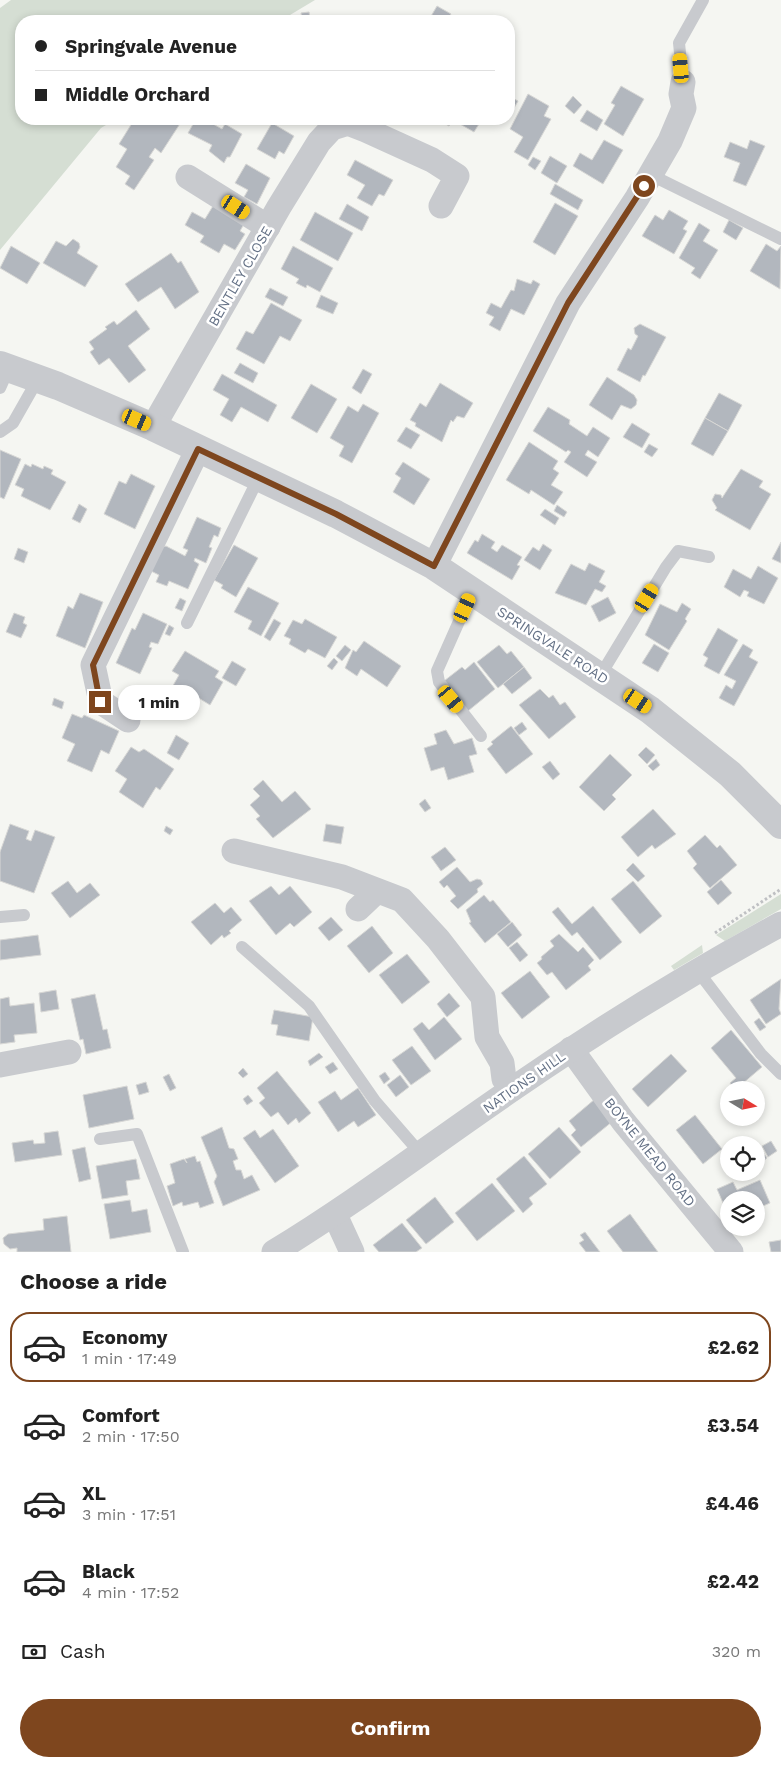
<!DOCTYPE html>
<meta charset="utf-8">
<style>
body{margin:0;font-family:"Work Sans",sans-serif;background:#f6f6f6;color:#222;height:100vh;display:flex;flex-direction:column;font-size:19px;white-space:nowrap}
*{box-sizing:border-box;margin:0}
p{font-size:16px;color:#767676}
.icon{flex:none;width:28px;height:28px;fill:none;stroke:currentColor;stroke-width:2;stroke-linecap:round;stroke-linejoin:round}
.map{position:relative;height:1252px;overflow:hidden}
.side{display:flex;flex-direction:column;background:#fff;flex:1}
.side>*{flex:none}
.hud{position:absolute;left:15px;top:15px;width:500px;height:110px;border-radius:20px;box-shadow:0 2px 8px #0003;display:grid;align-content:center;height:110px;padding:0 20px;background:#fff}
.needle{width:32px;rotate:100deg}
.fabs{position:absolute;left:720px;top:1081px;display:grid;gap:10px}
.fabs a{display:grid;place-items:center;width:45px;height:45px;border-radius:50%;background:#fff;box-shadow:0 2px 8px #0003;font-size:25px}
.end{position:absolute;width:22px;height:22px;margin:-11px;border:6px solid #7e461e;background:#fff;box-shadow:0 0 0 2px #fff}
.from{border-radius:50%}
.bubble{position:absolute;height:35px;border-radius:18px;background:#fff;box-shadow:0 2px 8px #0003;font-size:16px;font-weight:700;line-height:35px;text-align:center}
.car{position:absolute;width:15px;height:30px;margin:-15px -8px;border-radius:6px;box-shadow:0 0 4px 1px #0007;background:linear-gradient(#f5c518 24%,#345 0 40%,#f5c518 0 76%,#345 0 86%,#f5c518 0)}
.hud b{display:flex;align-items:center;gap:18px;height:48px;font-size:19px}
.hud b+b{border-top:1px solid #e0e0e0}
.hud i{width:12px;height:12px;background:#222}
ul{padding:0;list-style:none}
li{display:flex;align-items:center;gap:15px;height:70px;margin:0 10px 8px;padding:0 10px;border:2px solid transparent;border-radius:20px}
li div{flex:1}
li b{display:block;font-size:19px}
li em{font-style:normal;font-weight:700}
li.on{border-color:#7e461e}
li>.icon{width:45px;height:45px;stroke-width:1.5}
h2{padding:0 20px;font-size:22px;line-height:60px}
.pay{display:flex;align-items:center;gap:12px;height:55px;padding:0 20px;font-size:19px}
.pay p{margin-inline-start:auto}
.primary-button{display:flex;gap:10px;margin-top:auto;padding:10px 20px}
.primary-button a{flex:1;height:58px;border-radius:30px;background:#7e461e;color:#fff;font-size:20px;font-weight:700;line-height:58px;text-align:center}
.map>svg:first-child{display:block}
</style>
<div class="map">
<svg width="781" height="1252" viewBox="0 0 781 1252">
<rect width="100%" height="100%" fill="#f5f6f2"/>
<g fill="#d5ded3">
<path d="M11 0H315L280 21H21V119H116L101 128 0 250V8Z"/>
<path d="M781 894V909L725 941 716 935Z"/>
<path d="M702 945 703 953 674 970 671 966Z"/>
</g>
<g fill="#b2b7be" stroke="#d7d7d5">
<path d="M437 6 451 14 446 21H435L430 18Z"/>
<path d="M309 12 310 18 302 19 301 13Z"/>
<path d="M621 86 644 99 623 136 604 124 615 105 611 103Z"/>
<path d="M528 94 549 106 544 116 551 119 528 160 514 152 523 137 510 129Z"/>
<path d="M509 96 518 101 510 115H509Z"/>
<path d="M573 96 582 105 574 114 565 106Z"/>
<path d="M587 110 603 120 597 131 580 121Z"/>
<path d="M144 119H183L161 153 155 148 149 157 154 160 134 190 125 184 130 176 116 167 127 149 119 144 134 120 140 124Z"/>
<path d="M196 119H204L222 129 225 124 242 134 230 157H227L224 163 209 151 212 145 188 133Z"/>
<path d="M437 119H453L449 126Z"/>
<path d="M464 119H482L474 132 460 124Z"/>
<path d="M272 123 294 136 284 154 279 151 275 159 257 149Z"/>
<path d="M604 140 623 150 603 184 573 166 580 153 592 160Z"/>
<path d="M750 140 765 146 746 186 733 181 740 163 724 157 730 142 747 149Z"/>
<path d="M550 156 567 166 557 183 541 173Z"/>
<path d="M533 157 541 161 535 170 528 165Z"/>
<path d="M355 160 393 180 384 196 379 194 372 206 357 198 365 185 347 175Z"/>
<path d="M246 164 270 178 257 204 244 197 248 190 235 183Z"/>
<path d="M555 184 583 200 578 210 550 194Z"/>
<path d="M555 203 578 216 555 255 533 242Z"/>
<path d="M347 204 369 217 362 231 339 219Z"/>
<path d="M213 206 244 224 240 231 245 234 235 250 224 244 219 253 200 242 204 236 185 225 192 212 205 219Z"/>
<path d="M669 210 688 221 683 229 687 231 674 254 642 236 655 215 663 220Z"/>
<path d="M315 212 353 233 338 261 300 240Z"/>
<path d="M729 220 743 228 736 240 723 232Z"/>
<path d="M699 223 710 230 703 241 718 250 700 279 691 273 695 268 679 258Z"/>
<path d="M73 239 79 243 80 247 77 253 98 266 85 287 43 263 56 241 66 246Z"/>
<path d="M766 244 777 251 781 246 780 289 750 271Z"/>
<path d="M11 246 40 263 27 284 0 268Z"/>
<path d="M293 246 333 268 320 292 307 285 306 288 296 283 299 279 281 269Z"/>
<path d="M171 253 178 263 181 261 199 292 175 309 161 287 138 302 125 284Z"/>
<path d="M517 279 531 284 533 280 540 284 524 315 511 309 500 331 489 325 494 317 486 313 491 303 501 308 511 290 514 291Z"/>
<path d="M270 288 288 297 283 306 265 297Z"/>
<path d="M321 295 338 303 333 314 316 307Z"/>
<path d="M271 303 302 320 290 341 280 336 264 364 236 349 246 331 253 334Z"/>
<path d="M136 310 150 329 128 346 146 370 129 383 109 358 99 365 90 352 94 349 89 342 107 329 105 327 114 321 117 325Z"/>
<path d="M640 324 666 337 645 376 643 375 640 382 617 370 628 348 631 350 638 336 635 334 634 328Z"/>
<path d="M240 363 258 373 253 383 234 373Z"/>
<path d="M363 369 372 374 361 394 352 388Z"/>
<path d="M222 374 277 405 268 422 241 407 232 422 220 415 229 399 213 390Z"/>
<path d="M607 377 634 395 637 400 636 405 631 409 621 405 612 420 589 405Z"/>
<path d="M440 383 473 403 464 418 457 416 453 422 451 420 442 442 415 426 416 423 410 420 420 403 426 407Z"/>
<path d="M311 384 337 399 317 433 291 418Z"/>
<path d="M719 393 742 405 728 431 705 418Z"/>
<path d="M363 404 379 413 352 463 339 456 344 446 330 438 348 406 358 412Z"/>
<path d="M548 407 570 420 569 424 587 436 593 427 610 438 598 457 588 450 585 455 597 462 587 477 564 462 571 452 568 450 566 452 533 431Z"/>
<path d="M705 418 728 431 713 456 691 444Z"/>
<path d="M632 423 650 434 642 448 623 437Z"/>
<path d="M406 427 420 435 411 449 397 441Z"/>
<path d="M529 442 558 461 553 469 559 473 551 485 563 492 554 505 531 490 529 494 506 480Z"/>
<path d="M649 444 658 449 652 457 644 452Z"/>
<path d="M0 450 21 459 4 499 0 497Z"/>
<path d="M403 462 430 479 414 505 393 492 401 478 395 474Z"/>
<path d="M25 464 31 467 32 464 43 469 44 466 53 470 51 474 66 482 50 510 21 496 24 489 15 485Z"/>
<path d="M741 469 763 481 759 487 771 494 750 530 715 510 717 508 712 500 715 494 721 495 722 498Z"/>
<path d="M131 474 155 486 135 529 104 514 119 481 126 484Z"/>
<path d="M79 504 87 509 80 523 72 519Z"/>
<path d="M557 505 567 512 564 517 554 511Z"/>
<path d="M545 509 559 518 555 525 540 515Z"/>
<path d="M197 517 221 528 218 537 214 535 209 547 212 548 206 563 195 558 194 561 199 564 188 589 169 581 167 586 156 582 159 575 151 571 163 547 166 546 185 556 188 550 183 548Z"/>
<path d="M482 534 495 542 491 548 497 552 502 545 522 557 517 565 520 566 512 580 467 553 475 540 478 542Z"/>
<path d="M781 542V563L772 559Z"/>
<path d="M543 544 552 550 540 570 524 560 533 547 539 551Z"/>
<path d="M234 545 258 558 236 597 221 588 223 585 214 580Z"/>
<path d="M18 548 28 552 24 563 14 559Z"/>
<path d="M589 563 605 571 599 582 606 586 602 592 595 589 586 605 555 593 571 564 585 571Z"/>
<path d="M758 566 778 578 764 604 747 596 749 592 744 590 740 597 724 587 733 569 751 579Z"/>
<path d="M248 587 279 603 261 636 248 629 252 621 234 612Z"/>
<path d="M80 593 103 602 85 648 56 636 68 606 73 609Z"/>
<path d="M608 597 616 613 599 622 591 606Z"/>
<path d="M180 598 186 601 182 611 175 608Z"/>
<path d="M682 603 691 609 685 619 687 621 669 650 645 635 660 604 677 612Z"/>
<path d="M14 613 25 617 23 623 27 625 21 638 6 632Z"/>
<path d="M143 613 167 624 158 644 151 642 149 647 152 648 140 674 116 663 132 628 135 630Z"/>
<path d="M274 619 281 623 270 641 264 637Z"/>
<path d="M305 619 337 637 325 658 308 649 305 653 289 644 291 639 284 636 293 620 302 624Z"/>
<path d="M169 625 174 628 170 636 165 634Z"/>
<path d="M718 628 738 640 719 674 704 666 708 658 703 655Z"/>
<path d="M364 641 401 666 387 687 361 669 357 676 345 668 353 650 356 652Z"/>
<path d="M654 644 669 653 658 672 642 663Z"/>
<path d="M743 644 753 650 749 657 758 662 734 706 719 698 726 685 732 689 736 681 724 675Z"/>
<path d="M345 645 351 650 342 661 336 656Z"/>
<path d="M499 645 507 654 511 651 524 667 498 688 477 662Z"/>
<path d="M185 651 219 671 215 677 223 682 210 705 197 697 188 712 166 698 179 675 172 671Z"/>
<path d="M334 658 338 662 332 670 327 666Z"/>
<path d="M232 661 246 669 236 686 222 678Z"/>
<path d="M474 662 495 689 468 711 444 681 462 667 465 670Z"/>
<path d="M524 667 532 678 512 694 503 684Z"/>
<path d="M540 689 549 698 553 695 560 705 565 702 576 717 549 739 519 705Z"/>
<path d="M54 698 64 702 62 709 52 705Z"/>
<path d="M72 714 82 718 84 715 119 731 109 754 101 750 92 772 67 761 75 744 62 738Z"/>
<path d="M522 722 527 729 519 735 514 728Z"/>
<path d="M511 726 533 754 506 774 487 749 493 744 491 742Z"/>
<path d="M446 730 454 744 472 738 477 754 469 756 474 772 448 780 444 767 431 771 424 748 437 744 434 734Z"/>
<path d="M176 735 189 743 179 760 167 753Z"/>
<path d="M131 747 139 752 144 749 174 769 160 790 156 787 143 808 119 792 127 779 115 771Z"/>
<path d="M646 747 655 755 647 764 638 755Z"/>
<path d="M610 754 632 775 612 795 616 799 604 811 579 787Z"/>
<path d="M656 759 660 765 653 771 648 766Z"/>
<path d="M550 761 560 774 553 780 542 767Z"/>
<path d="M263 780 282 802 295 791 311 809 273 838 256 819 260 816 250 805 260 796 253 789Z"/>
<path d="M425 799 431 808 425 812 419 804Z"/>
<path d="M653 809 676 834 655 849 652 845 638 857 621 837Z"/>
<path d="M10 824 29 831 26 839 31 841 35 830 55 837 34 893 0 881V852Z"/>
<path d="M326 824 344 827 341 844 323 841Z"/>
<path d="M166 826 173 830 170 835 164 831Z"/>
<path d="M705 835 717 848 720 845 737 865 710 888 693 868 697 864 687 851Z"/>
<path d="M445 847 456 860 441 871 431 857Z"/>
<path d="M633 863 645 876 638 882 626 870Z"/>
<path d="M457 867 470 882 477 879 481 880 483 884 477 889 478 892 458 909 450 901 456 896 447 885 444 888 439 882Z"/>
<path d="M721 880 732 893 718 905 707 892Z"/>
<path d="M68 881 77 893 90 883 100 895 70 918 51 893Z"/>
<path d="M633 881 662 916 640 934 611 899Z"/>
<path d="M271 886 279 895 290 886 312 912 294 927 290 923 276 935 249 901Z"/>
<path d="M484 895 490 902 493 900 511 922 485 943 469 923 471 922 466 910Z"/>
<path d="M215 903 224 913 231 907 242 920 229 931 231 933 224 938 222 935 211 945 191 922Z"/>
<path d="M593 906 622 942 600 960 577 932 572 936 552 912 558 907 572 924Z"/>
<path d="M331 917 343 930 329 941 318 928Z"/>
<path d="M512 922 522 935 508 947 497 934Z"/>
<path d="M372 926 393 953 369 973 347 946Z"/>
<path d="M559 934 578 952 583 947 594 960 588 966 591 970 566 990 552 972 547 975 537 963 542 959 541 957 554 946 550 941Z"/>
<path d="M38 935 41 955 0 960V940Z"/>
<path d="M517 942 528 955 520 962 509 948Z"/>
<path d="M407 954 430 982 402 1004 379 975Z"/>
<path d="M530 971 550 997 522 1019 501 993Z"/>
<path d="M781 979 779 1009 781 1014 766 1024 750 1000Z"/>
<path d="M56 990 59 1009 41 1012 39 993Z"/>
<path d="M449 993 460 1006 447 1017 437 1004Z"/>
<path d="M95 994 103 1030 107 1029 111 1048 86 1054 83 1039 80 1040 71 999Z"/>
<path d="M9 997 10 1006 34 1003 37 1033 14 1035 15 1042 0 1044V999Z"/>
<path d="M274 1010 313 1017 309 1041 276 1035 278 1025 271 1024Z"/>
<path d="M444 1017 462 1039 435 1060 413 1029 422 1022 429 1030Z"/>
<path d="M759 1018 766 1027 760 1031 754 1022Z"/>
<path d="M731 1030 762 1067 735 1090 730 1083 736 1078 711 1048Z"/>
<path d="M412 1046 431 1071 411 1085 392 1060Z"/>
<path d="M319 1053 323 1057 310 1066 308 1061Z"/>
<path d="M671 1054 687 1071 648 1107 632 1089Z"/>
<path d="M333 1062 338 1069 330 1074 325 1067Z"/>
<path d="M243 1068 248 1074 243 1078 238 1073Z"/>
<path d="M277 1071 311 1113 299 1123 296 1118 288 1125 278 1112 271 1117 259 1103 265 1098 257 1088Z"/>
<path d="M385 1072 390 1079 384 1084 379 1076Z"/>
<path d="M169 1074 176 1088 170 1091 163 1077Z"/>
<path d="M400 1075 409 1087 396 1097 387 1085Z"/>
<path d="M146 1082 149 1092 139 1095 136 1085Z"/>
<path d="M127 1086 134 1119 89 1128 83 1095Z"/>
<path d="M358 1088 376 1115 358 1127 354 1121 338 1132 318 1102 335 1091 341 1100Z"/>
<path d="M248 1095 253 1101 247 1105 243 1099Z"/>
<path d="M595 1099 613 1121 581 1147 571 1135 576 1130 569 1121Z"/>
<path d="M695 1115 722 1149 703 1164 676 1130Z"/>
<path d="M222 1127 229 1148 234 1149 238 1159 233 1161 236 1170H241L244 1179 252 1175 260 1190 223 1206 214 1182 217 1176 201 1137Z"/>
<path d="M559 1127 581 1152 550 1179 528 1154Z"/>
<path d="M273 1129 299 1166 275 1183 243 1138 255 1130 260 1138Z"/>
<path d="M58 1131 62 1155 15 1162 12 1143 33 1140 34 1144 45 1143 44 1133Z"/>
<path d="M771 1141 777 1151 768 1157 762 1146Z"/>
<path d="M757 1142 767 1158 756 1166V1145H753Z"/>
<path d="M85 1147 91 1179 79 1182 72 1150Z"/>
<path d="M195 1156 197 1162 200 1161 214 1203 200 1208 198 1202 183 1206 182 1202 173 1206 167 1186 175 1183 170 1164 184 1159 187 1163 185 1159Z"/>
<path d="M524 1156 547 1184 529 1198 533 1204 523 1213 496 1179Z"/>
<path d="M136 1159 140 1179 126 1181 128 1195 102 1199 96 1166Z"/>
<path d="M760 1180 770 1203 756 1209V1200H729V1217L717 1189 733 1182 737 1190Z"/>
<path d="M492 1183 515 1211 477 1241 455 1213Z"/>
<path d="M435 1197 454 1222 426 1244 406 1220Z"/>
<path d="M130 1200 132 1212 147 1209 151 1232 110 1239 104 1204Z"/>
<path d="M630 1214 658 1252H623L607 1231Z"/>
<path d="M67 1216 71 1252H17V1248L10 1249 4 1244 3 1238 8 1234 44 1230 43 1219Z"/>
<path d="M402 1223 422 1248 416 1252H379L373 1245Z"/>
<path d="M585 1232 600 1252H586L579 1243 584 1240 580 1235Z"/>
<path d="M781 1240V1252H771L769 1242Z"/>
</g>
<g fill="none" stroke-linecap="round" stroke-linejoin="round">
<path stroke="#bfc0c3" stroke-width="3" stroke-dasharray="2.5 2.5" stroke-linecap="butt" d="M715 933 781 889"/>
<g stroke="#c8cace" stroke-width="12">
<path d="M683 82 679 43 703 0"/>
<path d="M651 175 781 239"/>
<path d="M0 388 9 368"/>
<path d="M0 432 13 423 38 379"/>
<path d="M472 592 437 671 439 682 481 736"/>
<path d="M187 623 259 477"/>
<path d="M600 676 666 567 678 551 709 557"/>
<path d="M0 917 24 915"/>
<path d="M242 947 309 1006 375 1101 421 1154"/>
<path d="M697 970 761 1054 781 1074"/>
<path d="M100 1139 137 1134 183 1252"/>
</g>
<g stroke="#c8cace" stroke-width="25">
<path d="M188 177 268 227"/>
<path d="M153 427 279 207 319 142 332 128 348 123 366 130 432 160 457 176 441 206"/>
<path d="M434 566 568 303 637 198 670 141 684 108 681 94 683 82"/>
<path d="M128 720 101 702 93 665 198 449"/>
<path d="M234 851 342 877 402 900 438 939 483 997 487 1037 502 1063 504 1079 512 1089"/>
<path d="M358 909 377 891"/>
<path d="M571 1049 623 1121 731 1252"/>
<path d="M0 1065 69 1052"/>
<path d="M335 1215 352 1252"/>
<path d="M274 1252C358 1201 433 1143 514 1088 601 1028 689 974 781 924"/>
</g>
<path stroke="#c8cace" stroke-width="28" d="M0 365 58 386 153 427 336 514 434 566 650 710 730 774 781 825"/>
</g>
<g fill="none" stroke-linecap="round" stroke-linejoin="round">
<path stroke="#7e461e" stroke-width="6" d="M100 702 93 665 198 449 336 514 434 566 568 303 644 186"/>
</g>
<g text-anchor="middle" stroke-width="5" stroke-linejoin="round" paint-order="stroke">
<g font-size="14" fill="#637085" stroke="#fff">
<text transform="translate(240 276) rotate(-60)" y="5">BENTLEY CLOSE</text>
<text transform="translate(553 645) rotate(33)" y="5">SPRINGVALE ROAD</text>
<text transform="translate(524 1082) rotate(-35)" y="5">NATIONS HILL</text>
<text transform="translate(650 1152) rotate(51)" y="5">BOYNE MEAD ROAD</text>
</g>
</g>
</svg>
<div class="fabs">
<a><svg class="needle" viewBox="-14 -14 28 28"><path d="M0-13l5 13h-10z" fill="#e53935"/><path d="M0 13l5-13h-10z" fill="#767676"/></svg></a>
<a><svg class="icon" aria-label="locate" viewBox="0 0 24 24"><circle cx="12" cy="12" r="6"/><path d="M12 2v4M12 18v4M2 12h4M18 12h4"/></svg></a>
<a><svg class="icon" aria-label="layers" viewBox="0 0 24 24"><path d="M12 4l9 5-9 5-9-5zM3 14l9 5 9-5"/></svg></a>
</div>
<i class="end from" style="left:644px;top:186px"></i>
<i class="end" style="left:100px;top:702px"></i>
<div class="bubble" style="left:118px;top:685px;width:82px">1 min</div>
<i class="car" style="left:681px;top:68px;rotate:355deg"></i>
<i class="car" style="left:236px;top:207px;rotate:122deg"></i>
<i class="car" style="left:137px;top:420px;rotate:113deg"></i>
<i class="car" style="left:647px;top:598px;rotate:31deg"></i>
<i class="car" style="left:465px;top:608px;rotate:24deg"></i>
<i class="car" style="left:451px;top:699px;rotate:140deg"></i>
<i class="car" style="left:638px;top:701px;rotate:124deg"></i>
<div class="hud">
<b><i class="from"></i>Springvale Avenue</b>
<b><i></i>Middle Orchard</b>
</div>
</div>
<section class="side">
<h2>Choose a ride</h2>
<ul>
<li class="on"><svg class="icon" aria-label="car" viewBox="0 0 24 24"><path d="M5 17H2v-5l4-1 3-4h7l3 4 3 1v5h-3M9 17h6M6 11h13"/><circle cx="7" cy="17" r="2"/><circle cx="17" cy="17" r="2"/></svg><div><b>Economy</b><p>1 min · 17:49</p></div><em>£2.62</em></li>
<li><svg class="icon" aria-label="car" viewBox="0 0 24 24"><path d="M5 17H2v-5l4-1 3-4h7l3 4 3 1v5h-3M9 17h6M6 11h13"/><circle cx="7" cy="17" r="2"/><circle cx="17" cy="17" r="2"/></svg><div><b>Comfort</b><p>2 min · 17:50</p></div><em>£3.54</em></li>
<li><svg class="icon" aria-label="car" viewBox="0 0 24 24"><path d="M5 17H2v-5l4-1 3-4h7l3 4 3 1v5h-3M9 17h6M6 11h13"/><circle cx="7" cy="17" r="2"/><circle cx="17" cy="17" r="2"/></svg><div><b>XL</b><p>3 min · 17:51</p></div><em>£4.46</em></li>
<li><svg class="icon" aria-label="car" viewBox="0 0 24 24"><path d="M5 17H2v-5l4-1 3-4h7l3 4 3 1v5h-3M9 17h6M6 11h13"/><circle cx="7" cy="17" r="2"/><circle cx="17" cy="17" r="2"/></svg><div><b>Black</b><p>4 min · 17:52</p></div><em>£2.42</em></li>
</ul>
<div class="pay"><svg class="icon" aria-label="cash" viewBox="0 0 24 24"><path d="M3 7h18v10H3z"/><circle cx="12" cy="12" r="2"/></svg>Cash<p>320 m</p></div>
<div class="primary-button"><a>Confirm</a></div>
</section>
